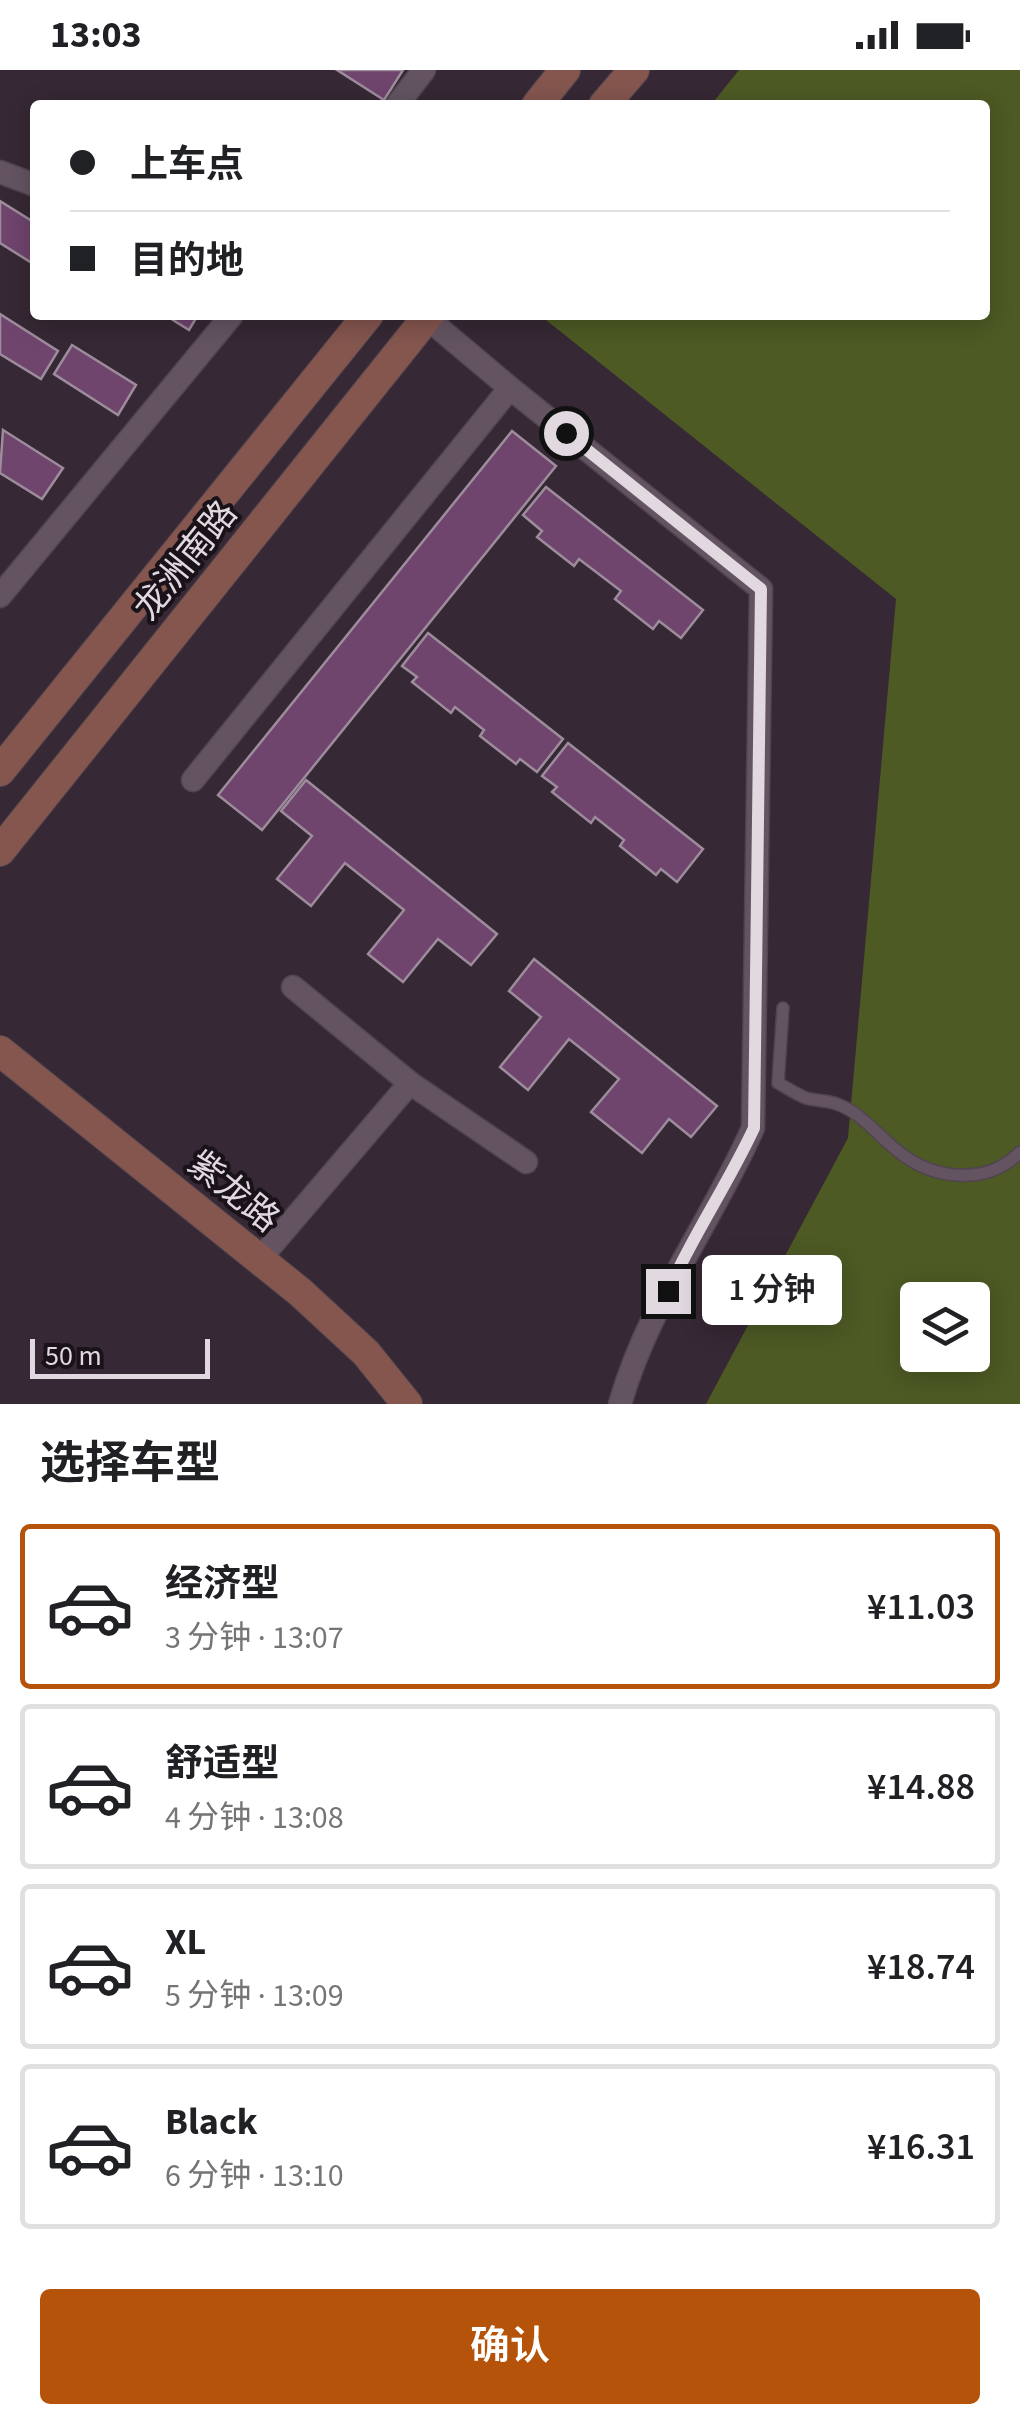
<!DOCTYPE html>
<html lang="zh">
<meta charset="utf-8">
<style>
body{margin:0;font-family:"Source Sans 3","Noto Sans SC",sans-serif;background:#f6f6f6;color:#202124;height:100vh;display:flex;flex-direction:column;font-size:38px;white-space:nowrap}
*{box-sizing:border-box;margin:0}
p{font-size:32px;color:#757577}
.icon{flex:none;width:55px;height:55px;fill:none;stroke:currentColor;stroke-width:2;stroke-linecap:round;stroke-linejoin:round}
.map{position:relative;height:1334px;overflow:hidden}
.panel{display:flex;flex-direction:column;background:#fff;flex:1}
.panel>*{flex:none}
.top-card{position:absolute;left:30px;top:30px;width:960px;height:220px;border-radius:10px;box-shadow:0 5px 25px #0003;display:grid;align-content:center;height:220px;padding:0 40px;background:#fff}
.tools{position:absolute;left:900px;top:1212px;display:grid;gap:20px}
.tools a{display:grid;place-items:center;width:90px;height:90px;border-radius:10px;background:#fff;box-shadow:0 5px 25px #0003;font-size:50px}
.scale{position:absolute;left:30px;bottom:25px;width:180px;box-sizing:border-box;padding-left:10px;border:5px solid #e1d8e0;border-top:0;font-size:28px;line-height:35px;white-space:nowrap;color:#e1d8e0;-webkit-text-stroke:8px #191319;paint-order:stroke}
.end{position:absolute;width:45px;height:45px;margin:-22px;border:12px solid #e1d8e0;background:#111;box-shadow:0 0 0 5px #111}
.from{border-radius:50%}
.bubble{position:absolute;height:70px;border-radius:10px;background:#fff;box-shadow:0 5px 25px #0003;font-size:32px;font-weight:600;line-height:70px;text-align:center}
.top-card b{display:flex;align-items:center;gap:35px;height:95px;font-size:38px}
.top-card b+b{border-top:2px solid #e0e0e0}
.top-card i{width:25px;height:25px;background:#202124}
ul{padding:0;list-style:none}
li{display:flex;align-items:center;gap:30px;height:165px;margin:0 20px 15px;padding:0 20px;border:5px solid #e0e0e0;border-radius:10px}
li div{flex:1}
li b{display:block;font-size:38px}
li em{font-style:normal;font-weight:600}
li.current{border-color:#b45309}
li>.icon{width:90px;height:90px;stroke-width:1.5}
h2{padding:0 40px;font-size:45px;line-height:120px}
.primary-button{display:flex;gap:20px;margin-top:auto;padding:20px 40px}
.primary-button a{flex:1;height:115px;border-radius:10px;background:#b45309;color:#fff;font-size:40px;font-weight:600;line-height:115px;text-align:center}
.status{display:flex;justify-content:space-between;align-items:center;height:70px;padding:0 50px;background:#fff;direction:ltr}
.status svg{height:28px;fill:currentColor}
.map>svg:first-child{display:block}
</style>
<div class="status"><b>13:03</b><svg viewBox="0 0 49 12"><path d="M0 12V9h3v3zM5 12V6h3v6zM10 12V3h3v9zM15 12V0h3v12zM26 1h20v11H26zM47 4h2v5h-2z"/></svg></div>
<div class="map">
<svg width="1020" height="1334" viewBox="0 0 1020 1334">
<rect width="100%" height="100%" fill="#362834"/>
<path fill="#4d5a24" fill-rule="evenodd" d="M739 0H1020V1334H706L848 1068 896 529 541 246 985 245V35H711ZM918 1230H972V1285H918Z"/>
<g fill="#6f446d" stroke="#9d8c9b" stroke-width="2.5">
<path d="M337 0H403L384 30Z"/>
<path d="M0 131 35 153V195L0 173Z"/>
<path d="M0 244 58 281 41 309 0 284Z"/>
<path d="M165 245H198L189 260Z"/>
<path d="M72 275 136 315 118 345 54 304Z"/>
<path d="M3 360 63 398 42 429 0 403Z"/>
<path d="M512 361 556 396 262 760 218 725Z"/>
<path d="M546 417 703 540 681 568 659 551 653 559 615 529 621 521 579 489 574 496 537 467 542 461 523 445Z"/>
<path d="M428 563 563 669 537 702 520 689 516 694 480 666 484 660 455 637 451 643 412 612 417 607 402 596Z"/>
<path d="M568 673 703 779 677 812 661 799 656 805 620 776 624 770 595 747 591 753 552 722 557 717 542 706Z"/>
<path d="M306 710 497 864 471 895 438 869 403 912 368 884 404 840 345 793 311 836 277 809 312 766 281 741Z"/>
<path d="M534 889 717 1036 691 1067 669 1049 642 1083 591 1042 619 1009 569 969 528 1020 500 997 541 947 509 921Z"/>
</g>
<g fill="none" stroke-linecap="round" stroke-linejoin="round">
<defs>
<path id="lane" d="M783 938 778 1013C787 1018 796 1024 806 1028 816 1031 827 1030 837 1034 862 1043 878 1066 899 1082 934 1110 987 1116 1020 1082"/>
<g id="street">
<path d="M397 35 424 0"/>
<path d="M0 102 35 115"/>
<path d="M427 248 510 318"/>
<path d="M0 526 232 245"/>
<path d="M193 710 510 318 761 519 753 1058C712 1151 648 1235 620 1334"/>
<path d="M410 1013 526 1092"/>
<path d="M259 1190 410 1013 293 917"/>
</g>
<g id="secondary">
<path d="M537 35 565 0"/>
<path d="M604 35 634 0"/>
<path d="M0 701 368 245"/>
<path d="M0 781 429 245"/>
<path d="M0 981 300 1222 366 1283 407 1334"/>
</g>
</defs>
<use href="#lane" stroke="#50444f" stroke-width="14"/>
<use href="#street" stroke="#50444f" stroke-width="25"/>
<use href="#secondary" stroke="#50444f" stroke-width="32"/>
<use href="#lane" stroke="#645462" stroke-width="11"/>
<use href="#street" stroke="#645462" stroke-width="22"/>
<use href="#secondary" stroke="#84564e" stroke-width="30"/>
</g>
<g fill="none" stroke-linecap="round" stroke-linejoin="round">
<path stroke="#e1d8e0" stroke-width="12" d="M566 363 761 519 754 1058C728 1114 693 1165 668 1221"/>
</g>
<g text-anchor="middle" stroke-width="8" stroke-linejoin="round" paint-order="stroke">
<g font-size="35" fill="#e1d8e0" stroke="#191319">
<text transform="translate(185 490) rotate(-51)" y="12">龙洲南路</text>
<text transform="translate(234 1121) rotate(39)" y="12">紫龙路</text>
</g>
</g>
</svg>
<div class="tools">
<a><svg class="icon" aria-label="layers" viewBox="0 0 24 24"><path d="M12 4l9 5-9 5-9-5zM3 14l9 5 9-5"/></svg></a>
</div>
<div class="scale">50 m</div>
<i class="end from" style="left:566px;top:363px"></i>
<i class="end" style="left:668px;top:1221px"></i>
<div class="bubble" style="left:702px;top:1185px;width:140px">1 分钟</div>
<div class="top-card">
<b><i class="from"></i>上车点</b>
<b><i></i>目的地</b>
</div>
</div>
<section class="panel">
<h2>选择车型</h2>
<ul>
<li class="current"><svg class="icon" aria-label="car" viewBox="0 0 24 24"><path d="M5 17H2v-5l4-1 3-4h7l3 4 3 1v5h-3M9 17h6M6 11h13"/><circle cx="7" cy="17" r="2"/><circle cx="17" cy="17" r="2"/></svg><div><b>经济型</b><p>3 分钟 · 13:07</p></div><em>¥11.03</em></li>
<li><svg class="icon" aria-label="car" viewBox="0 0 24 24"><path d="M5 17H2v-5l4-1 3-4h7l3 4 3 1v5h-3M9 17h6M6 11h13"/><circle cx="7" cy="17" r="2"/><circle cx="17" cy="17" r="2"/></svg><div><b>舒适型</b><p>4 分钟 · 13:08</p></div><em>¥14.88</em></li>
<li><svg class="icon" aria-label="car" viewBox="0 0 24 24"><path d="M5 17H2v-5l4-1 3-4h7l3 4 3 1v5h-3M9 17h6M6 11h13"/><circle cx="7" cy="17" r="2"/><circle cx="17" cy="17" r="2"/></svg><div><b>XL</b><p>5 分钟 · 13:09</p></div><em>¥18.74</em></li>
<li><svg class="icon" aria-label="car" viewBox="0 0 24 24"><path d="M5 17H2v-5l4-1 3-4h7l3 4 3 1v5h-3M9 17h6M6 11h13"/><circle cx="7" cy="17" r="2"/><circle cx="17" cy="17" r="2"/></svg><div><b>Black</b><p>6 分钟 · 13:10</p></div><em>¥16.31</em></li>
</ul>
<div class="primary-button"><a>确认</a></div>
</section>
